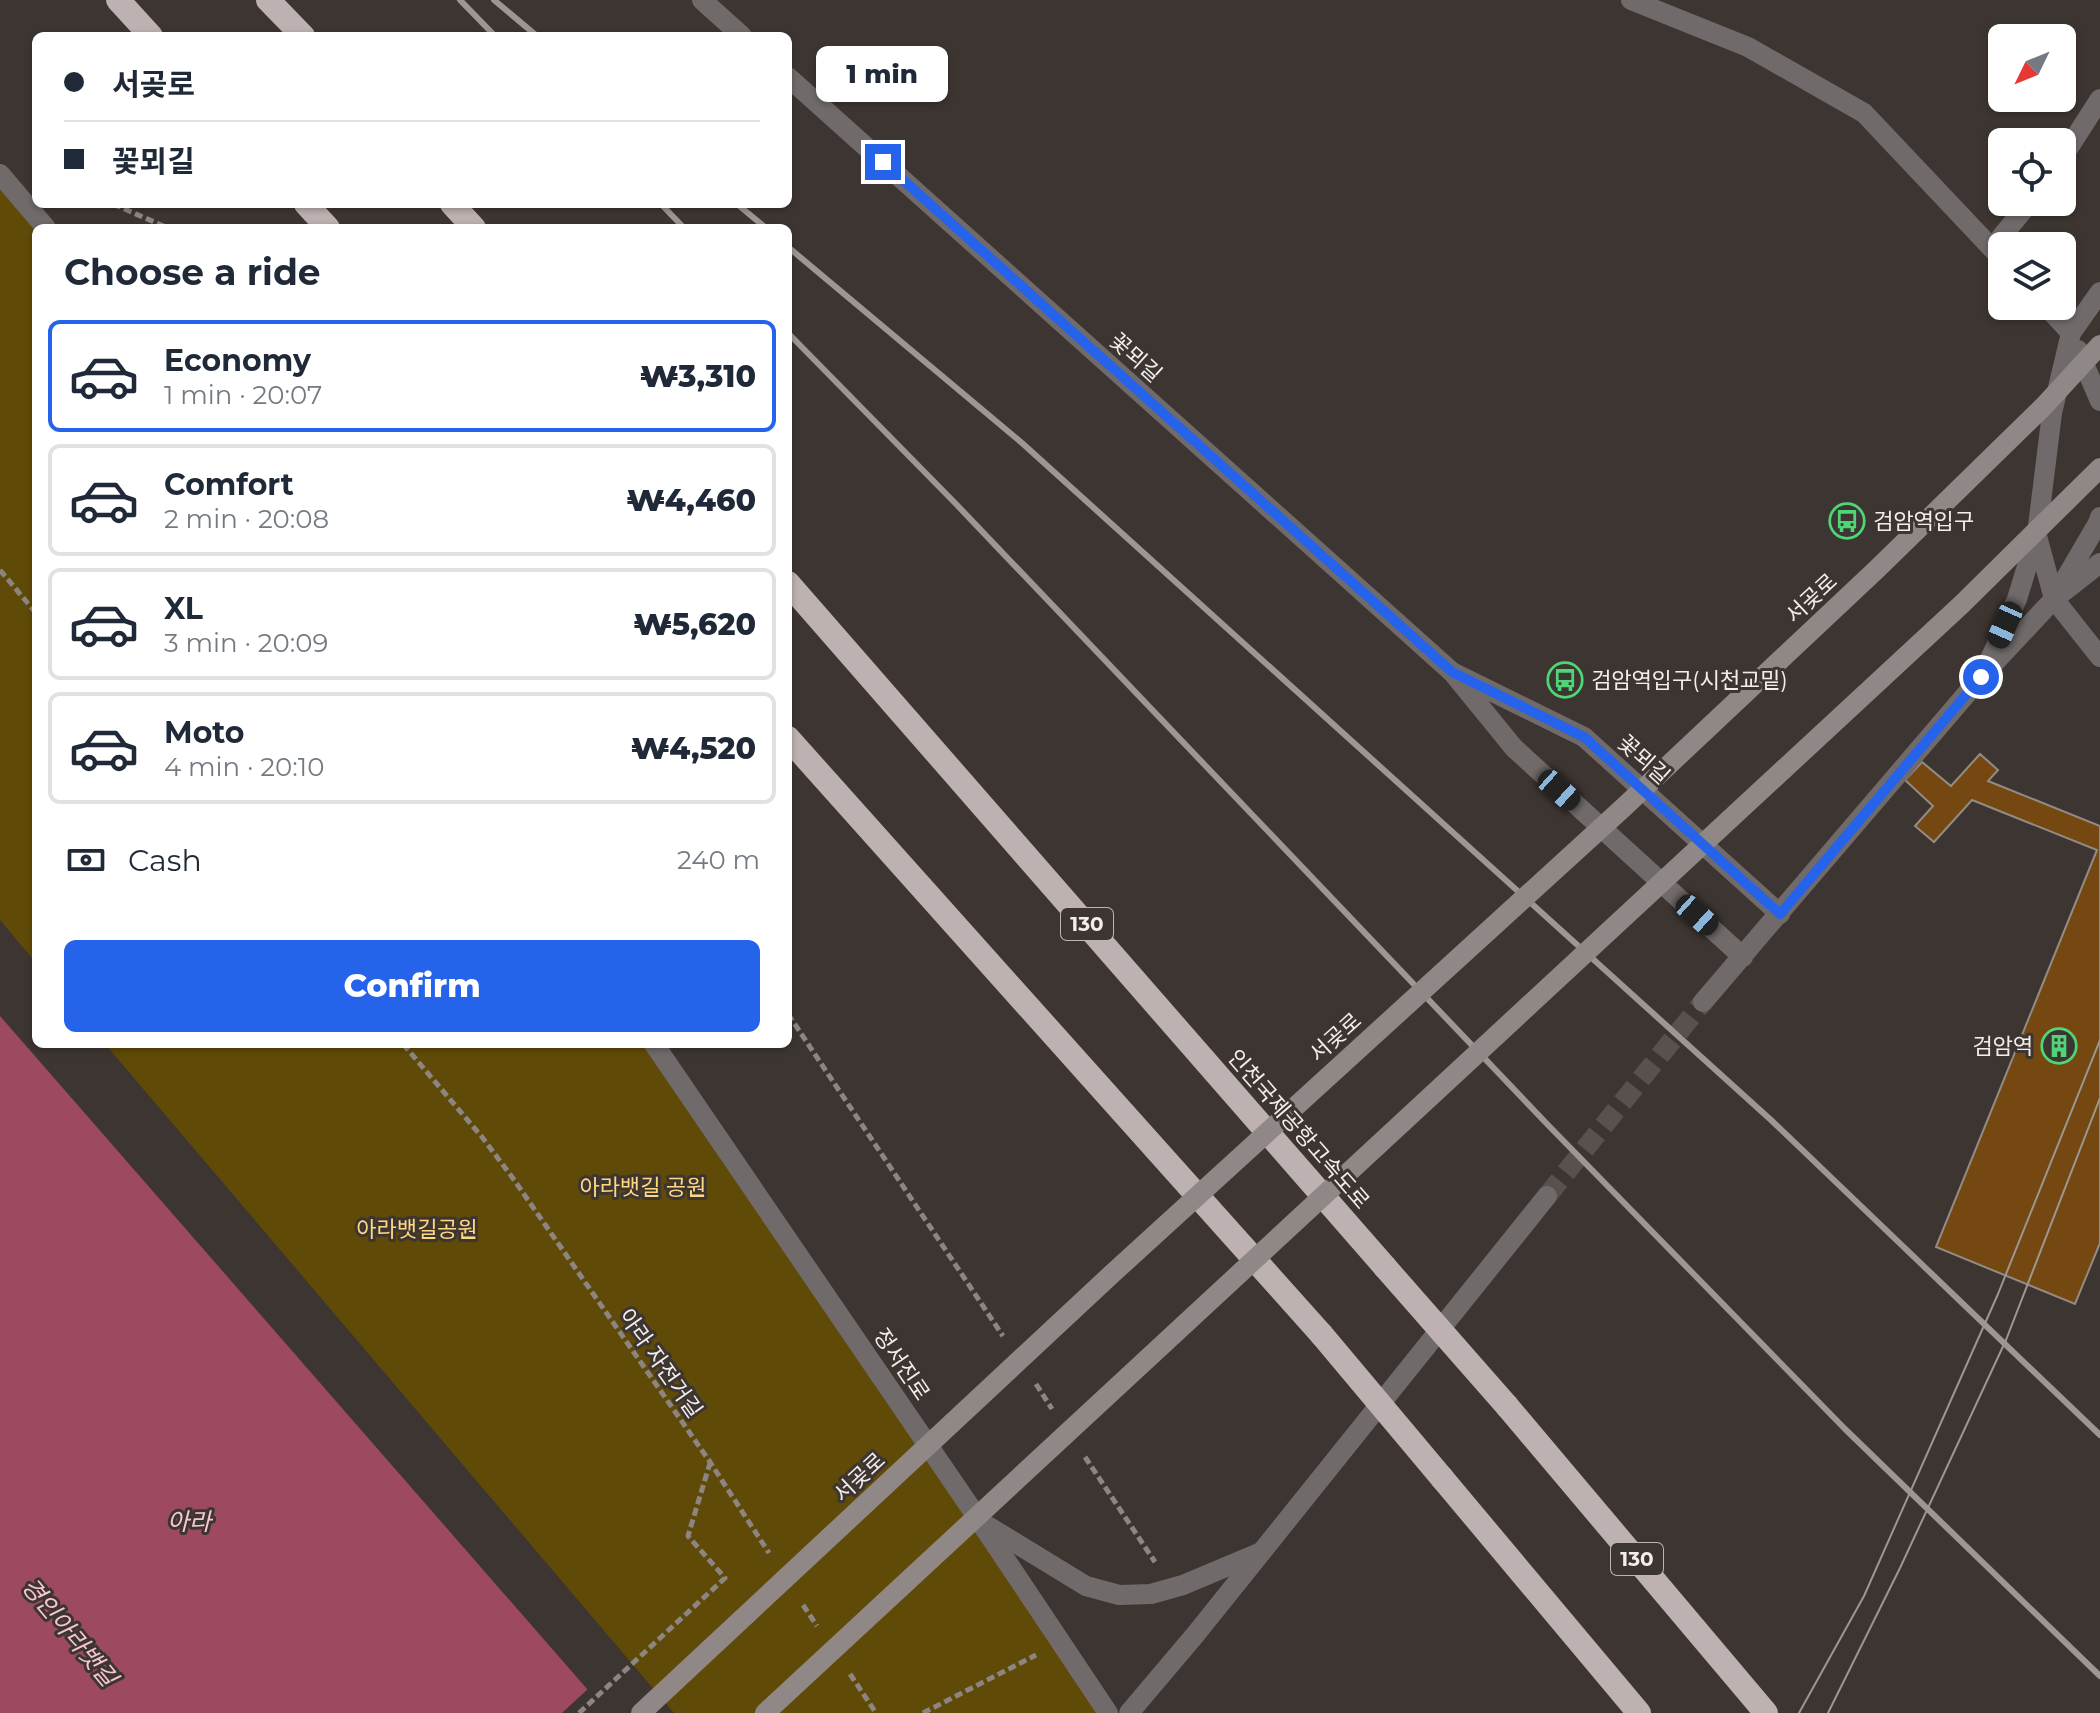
<!DOCTYPE html>
<meta charset="utf-8">
<style>
body{margin:0;font-family:Montserrat,"Noto Sans KR",sans-serif;background:#f6f6f7;color:#1f2937;height:100vh;display:flex;flex-direction:column;font-size:30px;white-space:nowrap}
*{box-sizing:border-box;margin:0}
p{font-size:26px;color:#747a83}
.icon{flex:none;width:44px;height:44px;fill:none;stroke:currentColor;stroke-width:2;stroke-linecap:round;stroke-linejoin:round}
.map{position:relative;flex:1;overflow:hidden}
.details{position:absolute;left:32px;top:224px;width:760px;height:824px;display:flex;flex-direction:column;background:#fff;border-radius:12px;box-shadow:0 2px 6px #0004}
.details>*{flex:none}
.banner{position:absolute;left:32px;top:32px;width:760px;height:176px;border-radius:12px;box-shadow:0 2px 6px #0004;display:grid;align-content:center;height:176px;padding:0 32px;background:#fff}
.needle{width:52px;rotate:227deg}
.controls{position:absolute;left:1988px;top:24px;display:grid;gap:16px}
.controls a{display:grid;place-items:center;width:88px;height:88px;border-radius:12px;background:#fff;box-shadow:0 2px 6px #0004;font-size:40px}
.end{position:absolute;width:36px;height:36px;margin:-18px;border:10px solid #2563eb;background:#fff;box-shadow:0 0 0 4px #fff}
.from{border-radius:50%}
.bubble{position:absolute;height:56px;border-radius:12px;background:#fff;box-shadow:0 2px 6px #0004;font-size:26px;font-weight:800;line-height:56px;text-align:center}
.car{position:absolute;width:24px;height:48px;margin:-24px -12px;border-radius:10px;box-shadow:0 0 6px 2px #0007;background:linear-gradient(#222 24%,#8ab4d8 0 40%,#222 0 76%,#8ab4d8 0 86%,#222 0)}
.banner b{display:flex;align-items:center;gap:28px;height:76px;font-size:30px}
.banner b+b{border-top:2px solid #e0e1e3}
.banner i{width:20px;height:20px;background:#1f2937}
ul{padding:0;list-style:none}
li{display:flex;align-items:center;gap:24px;height:112px;margin:0 16px 12px;padding:0 16px;border:4px solid #e0e1e3;border-radius:12px}
li div{flex:1}
li b{display:block;font-size:30px}
li em{font-style:normal;font-weight:800}
li.on{border-color:#2563eb}
li>.icon{width:72px;height:72px;stroke-width:1.5}
h2{padding:0 32px;font-size:36px;line-height:96px}
.pay{display:flex;align-items:center;gap:20px;height:88px;padding:0 32px;font-size:30px}
.pay p{margin-inline-start:auto}
.cta{display:flex;gap:16px;margin-top:auto;padding:16px 32px}
.cta a{flex:1;height:92px;border-radius:12px;background:#2563eb;color:#fff;font-size:32px;font-weight:800;line-height:92px;text-align:center}
.map>svg:first-child{display:block}
</style>
<div class="map">
<svg width="2100" height="1713" viewBox="0 0 2100 1713">
<rect width="100%" height="100%" fill="#3d3531"/>
<g fill="#604a07">
<path d="M0 174 36 228V963L0 920Z"/>
<path d="M105 1044H654L1108 1713H674Z"/>
</g>
<path fill="#9d4a61" d="M0 1016 608 1713H0Z"/>
<path fill="#3d3531" d="M590 1687 612 1713H562Z"/>
<path fill="#744810" stroke="#938c85" stroke-width="2" d="M1980 754 1998 770 1988 781 2100 826V1243L2075 1304 1936 1247 2097 850 1972 800 1934 842 1915 826 1933 806 1905 780 1922 762 1951 786Z"/>
<g fill="none" stroke-linecap="round" stroke-linejoin="round">
<path stroke="#58514d" stroke-width="20" stroke-dasharray="20 10" stroke-linecap="butt" d="M1547 1196 1703 1002"/>
<g stroke="#8c8582" stroke-width="5" stroke-dasharray="8 4" stroke-linecap="butt">
<path d="M113 204 168 228"/>
<path d="M0 570 36 613"/>
<path d="M788 1014 1003 1336"/>
<path d="M403 1044 482 1137 512 1177 710 1462 769 1553"/>
<path d="M1036 1384 1052 1409"/>
<path d="M1085 1457 1155 1562"/>
<path d="M803 1605 817 1626"/>
<path d="M850 1674 876 1713"/>
<path d="M579 1713 725 1578 688 1536 710 1463"/>
<path d="M923 1713 1036 1655"/>
</g>
<g stroke="#706b6a" stroke-width="20">
<path d="M702 0 742 36"/>
<path d="M1631 0 1748 47 1864 113 2002 259"/>
<path d="M788 77 1452 672"/>
<path d="M2062 158 2100 99"/>
<path d="M1992 248 2030 202"/>
<path d="M2046 306 2071 333"/>
<path d="M1743 957 1514 748 1452 672 1584 737 1780 914"/>
</g>
<g stroke="#706b6a" stroke-width="20">
<path d="M0 174 46 228"/>
<path d="M2078 350 2100 401"/>
<path d="M2037 536 2054 599 2100 657"/>
<path d="M2060 588 2098 523 2100 517"/>
<path d="M1990 659 2017 599 2037 534 2052 413 2071 333 2100 292"/>
<path d="M1703 1002 1981 677 2054 599 2100 563"/>
<path d="M654 1044 979 1520 1108 1713"/>
<path d="M986 1525 1086 1586 1119 1595 1151 1594 1183 1585 1259 1553"/>
<path d="M1129 1713 1195 1635 1547 1196"/>
</g>
<g stroke="#bdb2b1" stroke-width="24">
<path d="M118 0 151 36"/>
<path d="M268 0 303 36"/>
<path d="M306 204 328 228"/>
<path d="M452 204 474 228"/>
<path d="M788 583 1385 1267"/>
<path d="M788 738 1322 1335"/>
<path d="M1507 1406 1766 1713"/>
<path d="M1442 1478 1639 1713"/>
</g>
<g stroke="#9d9693" stroke-width="2">
<path d="M1799 1713 1864 1596 1998 1294 2100 1040"/>
<path d="M1828 1713 1900 1568 2006 1340 2100 1098"/>
</g>
<g stroke="#9d9693" stroke-width="6">
<path d="M460 0 495 36"/>
<path d="M494 0 537 36"/>
<path d="M661 204 684 228"/>
<path d="M737 204 766 228"/>
<path d="M788 247 1022 443 1771 1120 2100 1435"/>
<path d="M788 333 956 504 1548 1125 1845 1429 2100 1676"/>
</g>
<g stroke="#8f8887" stroke-width="20">
<path d="M641 1713 1114 1272 1624 807 1877 569 2044 406 2100 345"/>
<path d="M765 1713 1961 605 2100 468"/>
</g>
<g stroke="#bdb2b1" stroke-width="24">
<path d="M1385 1267 1507 1406"/>
<path d="M1322 1335 1442 1478"/>
</g>
</g>
<g fill="none" stroke-linecap="round" stroke-linejoin="round">
<path stroke="#2563eb" stroke-width="10" d="M883 162 1452 672 1584 737 1780 914 1981 677"/>
</g>
<defs>
<symbol id="bus-ring" viewBox="-11 -11 22 22"><circle r="9.5" fill="#3d3531" stroke="#4ed676" stroke-width="1.5"/><path d="M-5-6H5V4H4V6H2V4H-2V6H-4V4H-5ZM-3.5-4V0h7V-4ZM-3.5 1.2v1.5H-2V1.2ZM2 1.2v1.5H3.5V1.2Z" fill="#4ed676"/></symbol>
<symbol id="building-ring" viewBox="-11 -11 22 22"><circle r="9.5" fill="#3d3531" stroke="#4ed676" stroke-width="1.5"/><path d="M-4-6H4V6H1V3H-1V6H-4ZM-2.5-4.3h1.7v1.8h-1.7ZM.8-4.3h1.7v1.8H.8ZM-2.5-1h1.7V.8h-1.7ZM.8-1h1.7V.8H.8Z" fill="#4ed676"/></symbol>
</defs>
<g fill-rule="evenodd">
<use href="#bus-ring" x="1827" y="501" width="40" height="40"/>
<use href="#bus-ring" x="1545" y="660" width="40" height="40"/>
<use href="#building-ring" x="2039" y="1026" width="40" height="40"/>
</g>
<g text-anchor="middle" stroke-width="6" stroke-linejoin="round" paint-order="stroke">
<g fill="#3d3531" stroke="#bcb6b3" stroke-width="2">
<rect x="1061" y="908" width="52" height="32" rx="6"/>
<rect x="1611" y="1543" width="52" height="32" rx="6"/>
</g>
<g font-size="20" font-weight="bold" fill="#f3edeb">
<text x="1087" y="931">130</text>
<text x="1637" y="1566">130</text>
</g>
<g font-size="22" fill="#f3edeb" stroke="#3d3531">
<text transform="translate(1136 357) rotate(42)" y="8">꽃뫼길</text>
<text transform="translate(1811 598) rotate(-43)" y="8">서곶로</text>
<text transform="translate(1644 759) rotate(42)" y="8">꽃뫼길</text>
<text transform="translate(1335 1037) rotate(-42)" y="8">서곶로</text>
<text transform="translate(1299 1129) rotate(49)" y="8">인천국제공항고속도로</text>
<text transform="translate(661 1363) rotate(55)" y="8">아라 자전거길</text>
<text transform="translate(902 1364) rotate(56)" y="8">정서진로</text>
<text transform="translate(859 1477) rotate(-43)" y="8">서곶로</text>
</g>
<g font-size="22" fill="#f3edeb" stroke="#3d3531" text-anchor="start">
<text x="1873" y="529">검암역입구</text>
<text x="1591" y="688">검암역입구(시천교밑)</text>
<text x="2033" y="1054" text-anchor="end">검암역</text>
</g>
<g font-size="22" fill="#fdd881" stroke="#3d3531">
<text x="643" y="1195">아라뱃길 공원</text>
<text x="417" y="1237">아라뱃길공원</text>
</g>
<g font-size="24" font-style="italic" fill="#f7c6d1" stroke="#3d3531">
<text x="189" y="1530">아라</text>
<text transform="translate(69 1632) rotate(50)" y="8">경인아라뱃길</text>
</g>
</g>
</svg>
<div class="controls">
<a><svg class="needle" viewBox="-14 -14 28 28"><path d="M0-13l5 13h-10z" fill="#e53935"/><path d="M0 13l5-13h-10z" fill="#747a83"/></svg></a>
<a><svg class="icon" aria-label="locate" viewBox="0 0 24 24"><circle cx="12" cy="12" r="6"/><path d="M12 2v4M12 18v4M2 12h4M18 12h4"/></svg></a>
<a><svg class="icon" aria-label="layers" viewBox="0 0 24 24"><path d="M12 4l9 5-9 5-9-5zM3 14l9 5 9-5"/></svg></a>
</div>
<i class="end from" style="left:1981px;top:677px"></i>
<i class="end" style="left:883px;top:162px"></i>
<div class="bubble" style="left:816px;top:46px;width:132px">1 min</div>
<i class="car" style="left:2005px;top:625px;rotate:204deg"></i>
<i class="car" style="left:1559px;top:790px;rotate:132deg"></i>
<i class="car" style="left:1697px;top:915px;rotate:132deg"></i>
<div class="banner">
<b><i class="from"></i>서곶로</b>
<b><i></i>꽃뫼길</b>
</div>
<section class="details">
<h2>Choose a ride</h2>
<ul>
<li class="on"><svg class="icon" aria-label="car" viewBox="0 0 24 24"><path d="M5 17H2v-5l4-1 3-4h7l3 4 3 1v5h-3M9 17h6M6 11h13"/><circle cx="7" cy="17" r="2"/><circle cx="17" cy="17" r="2"/></svg><div><b>Economy</b><p>1 min · 20:07</p></div><em>₩3,310</em></li>
<li><svg class="icon" aria-label="car" viewBox="0 0 24 24"><path d="M5 17H2v-5l4-1 3-4h7l3 4 3 1v5h-3M9 17h6M6 11h13"/><circle cx="7" cy="17" r="2"/><circle cx="17" cy="17" r="2"/></svg><div><b>Comfort</b><p>2 min · 20:08</p></div><em>₩4,460</em></li>
<li><svg class="icon" aria-label="car" viewBox="0 0 24 24"><path d="M5 17H2v-5l4-1 3-4h7l3 4 3 1v5h-3M9 17h6M6 11h13"/><circle cx="7" cy="17" r="2"/><circle cx="17" cy="17" r="2"/></svg><div><b>XL</b><p>3 min · 20:09</p></div><em>₩5,620</em></li>
<li><svg class="icon" aria-label="car" viewBox="0 0 24 24"><path d="M5 17H2v-5l4-1 3-4h7l3 4 3 1v5h-3M9 17h6M6 11h13"/><circle cx="7" cy="17" r="2"/><circle cx="17" cy="17" r="2"/></svg><div><b>Moto</b><p>4 min · 20:10</p></div><em>₩4,520</em></li>
</ul>
<div class="pay"><svg class="icon" aria-label="cash" viewBox="0 0 24 24"><path d="M3 7h18v10H3z"/><circle cx="12" cy="12" r="2"/></svg>Cash<p>240 m</p></div>
<div class="cta"><a>Confirm</a></div>
</section>
</div>
